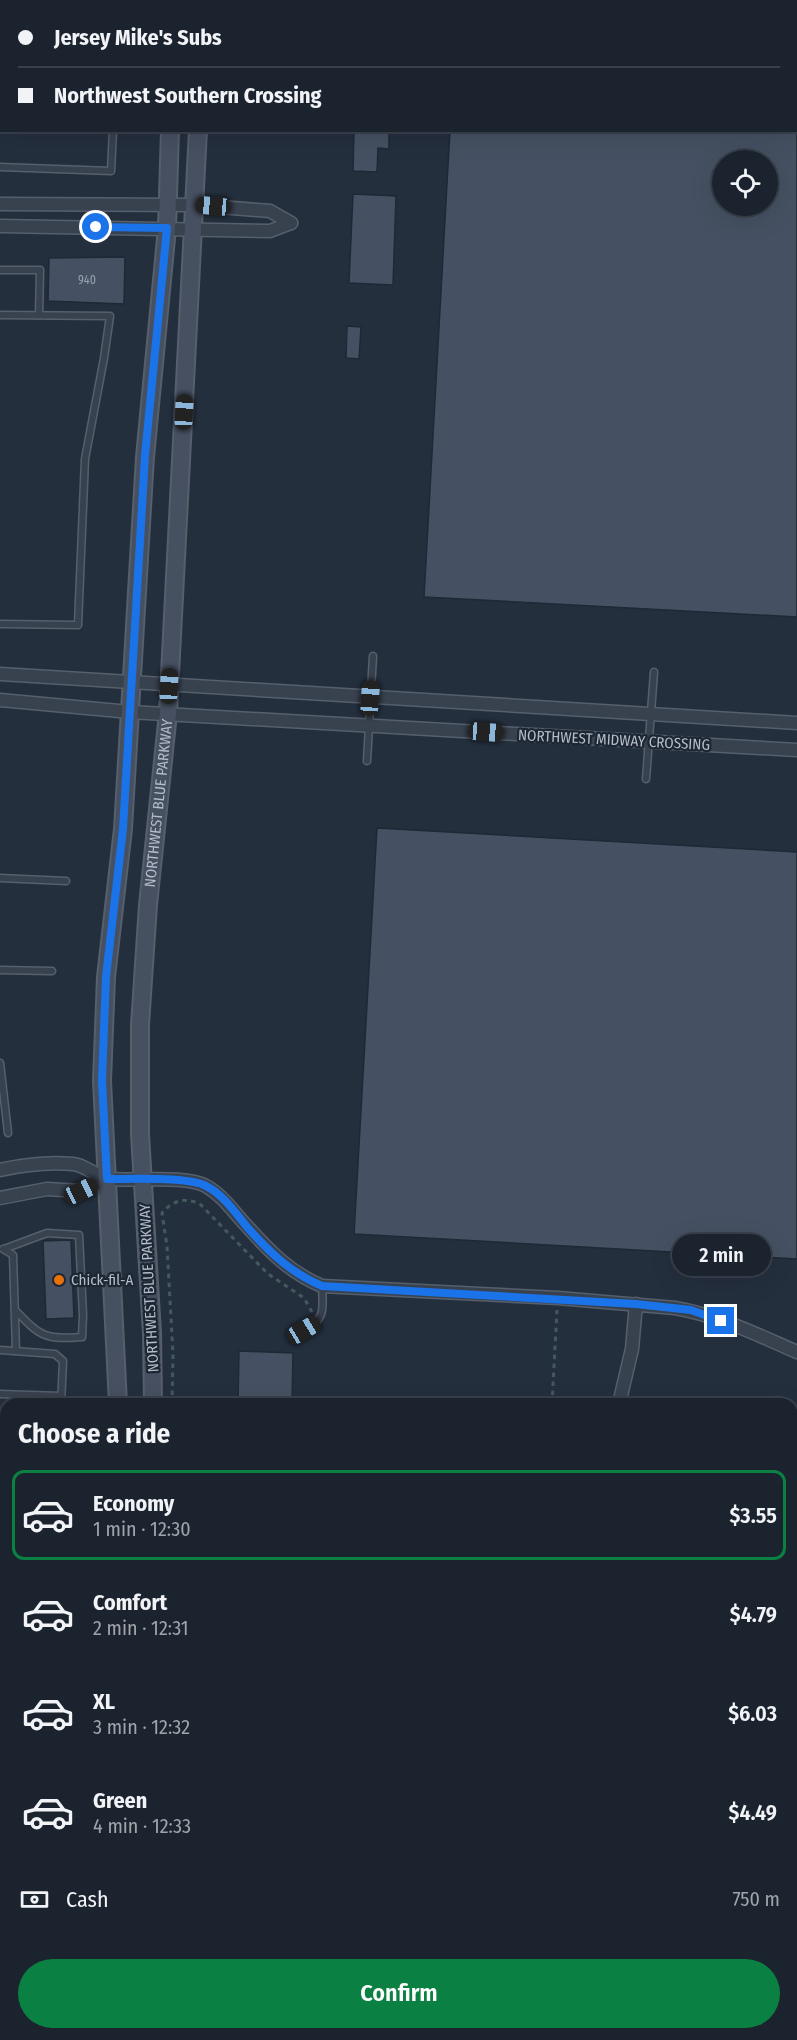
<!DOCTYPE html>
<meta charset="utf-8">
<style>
body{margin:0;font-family:"Fira Sans Condensed",sans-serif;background:#242b36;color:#f1f3f6;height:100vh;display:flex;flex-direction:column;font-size:22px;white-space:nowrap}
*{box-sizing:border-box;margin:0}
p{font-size:20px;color:#a0a4aa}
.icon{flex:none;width:33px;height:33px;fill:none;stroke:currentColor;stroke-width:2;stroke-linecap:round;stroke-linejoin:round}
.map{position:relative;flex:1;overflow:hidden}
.panel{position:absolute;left:0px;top:1398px;width:798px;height:642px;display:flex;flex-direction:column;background:#1b232e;border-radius:18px 18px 0 0;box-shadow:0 6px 24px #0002,0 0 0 2px #39404a}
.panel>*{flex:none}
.hud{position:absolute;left:0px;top:0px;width:798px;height:132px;box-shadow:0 6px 24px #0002,0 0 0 2px #39404a;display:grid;align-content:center;height:132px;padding:0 18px;background:#1b232e}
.tools{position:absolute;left:712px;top:150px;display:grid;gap:12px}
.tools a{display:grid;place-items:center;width:66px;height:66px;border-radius:50%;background:#1b232e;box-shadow:0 6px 24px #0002,0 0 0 2px #39404a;font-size:30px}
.end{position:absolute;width:27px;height:27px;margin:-14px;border:8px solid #1a73e8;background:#fff;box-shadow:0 0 0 3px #fff}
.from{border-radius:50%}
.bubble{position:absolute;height:42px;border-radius:21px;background:#1b232e;box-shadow:0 6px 24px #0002,0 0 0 2px #39404a;font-size:20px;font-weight:600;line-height:42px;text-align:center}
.car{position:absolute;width:18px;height:36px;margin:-18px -9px;border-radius:8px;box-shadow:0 0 4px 2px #0007;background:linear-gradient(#222 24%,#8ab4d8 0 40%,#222 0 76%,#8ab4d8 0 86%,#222 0)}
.hud b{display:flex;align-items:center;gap:21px;height:57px;font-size:22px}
.hud b+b{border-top:2px solid #39404a}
.hud i{width:15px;height:15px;background:#f1f3f6}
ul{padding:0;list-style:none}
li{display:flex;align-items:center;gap:18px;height:90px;margin:0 12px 9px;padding:0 6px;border:3px solid transparent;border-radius:12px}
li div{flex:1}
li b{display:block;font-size:22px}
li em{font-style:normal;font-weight:600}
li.current{border-color:#0b8043}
li>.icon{width:54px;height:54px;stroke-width:1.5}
h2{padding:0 18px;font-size:27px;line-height:72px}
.pay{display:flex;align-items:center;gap:15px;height:66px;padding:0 18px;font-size:22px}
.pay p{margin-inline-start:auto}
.button{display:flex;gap:12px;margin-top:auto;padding:12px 18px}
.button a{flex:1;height:69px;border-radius:36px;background:#0b8043;color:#fff;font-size:24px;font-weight:600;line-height:69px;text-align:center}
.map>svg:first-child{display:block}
</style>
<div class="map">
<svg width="797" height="2040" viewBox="0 0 797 2040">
<rect width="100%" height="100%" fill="#242f3e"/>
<g fill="#455162" stroke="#1f2835" stroke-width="1.5" fill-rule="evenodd">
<path d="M354 130H389V149L378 148 377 172 353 171Z"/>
<path d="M450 130H797V617L424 597ZM723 160H768V206H723Z"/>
<path d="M353 194 396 196 393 285 349 283Z"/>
<path d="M125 257 124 304 48 301 49 258Z"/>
<path d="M347 326 361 327 359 359 346 358Z"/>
<path d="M377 828 797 852V1259L354 1234Z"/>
<path d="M71 1240 74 1318 46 1319 43 1241Z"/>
<path d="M239 1351 293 1353 292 1404H238Z"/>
</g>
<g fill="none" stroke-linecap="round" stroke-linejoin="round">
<defs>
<g id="lane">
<path d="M116 2V0"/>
<path d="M0 167 111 171 113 130"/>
<path d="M0 270H40L39 315"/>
<path d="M0 315 110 316 104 358 85 459 78 625 0 624"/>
<path d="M367 761 373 656"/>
<path d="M646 779 654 672"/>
<path d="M0 878 66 881"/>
<path d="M0 970 52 971"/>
<path d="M0 1063 8 1133"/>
<path d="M3 1249 13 1255 16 1351"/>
<path d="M4 1249 47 1233 79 1235 83 1315 82 1337C44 1340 40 1336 15 1310"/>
<path d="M305 1331C326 1317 323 1310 322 1286"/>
<path d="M0 1350 55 1354 63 1361 61 1404"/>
<path d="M0 1394 61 1396"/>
<path d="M0 1503H6"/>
<path d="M0 1543 6 1544"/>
<path d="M792 1547 797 1548"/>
<path d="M0 1699 6 1700"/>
<path d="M0 1860H6"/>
<path d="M0 1970 6 1973"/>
<path d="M369 2034 446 2040"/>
<path d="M95 2035 128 2040"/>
<path d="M358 2040 359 2034"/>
</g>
<g id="street">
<path d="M0 204 194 205 270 211 291 223"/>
<path d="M0 226 270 231 291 223"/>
<path d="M0 674 797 723"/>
<path d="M0 700 130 712 797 750"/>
<path d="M0 1170C22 1165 50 1162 73 1164 86 1165 97 1178 111 1179 135 1181 187 1175 206 1186 222 1195 233 1211 245 1224 268 1250 290 1273 322 1286L558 1298 675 1308C717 1315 758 1335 797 1352"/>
<path d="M0 1198 47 1189 80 1191 107 1178"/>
<path d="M619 1404 632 1349 636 1304"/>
<path d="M326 2040V2034"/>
<path d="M653 2040V2034"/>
</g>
<g id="secondary">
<path d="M176 0V2"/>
<path d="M205 2V0"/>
<path d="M118 1404 102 1081 106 977 123 829 145 457 167 228 170 130"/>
<path id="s1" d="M153 1404 152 1333 140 1134V1025L148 905 168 713 198 130"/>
<path d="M0 1600H6"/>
<path d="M0 1642 6 1643"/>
<path d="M792 1650H797"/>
<path d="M792 1689H797"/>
<path d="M21 2040 26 2034"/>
</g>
</defs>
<use href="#lane" stroke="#565f6c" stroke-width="9"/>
<use href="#street" stroke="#565f6c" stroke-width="15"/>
<use href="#secondary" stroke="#565f6c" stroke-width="20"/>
<g stroke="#44595c" stroke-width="3" stroke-dasharray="4.5 4.5" stroke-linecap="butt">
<path d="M172 1404 173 1354 167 1246 162 1213C173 1200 183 1198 199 1203L268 1274 304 1298 312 1312"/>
<path d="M552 1404 557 1310"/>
</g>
<use href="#lane" stroke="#38414e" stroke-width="6"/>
<use href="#street" stroke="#38414e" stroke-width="12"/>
<use href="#secondary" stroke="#465061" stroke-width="16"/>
</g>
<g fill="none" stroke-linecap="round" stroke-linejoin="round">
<path stroke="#1a73e8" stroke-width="8" d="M96 227 167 228 145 456 123 829 106 977 102 1081 107 1179C130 1179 186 1177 204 1185 222 1193 235 1212 247 1227 269 1252 291 1273 322 1286L636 1304 691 1310 721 1321"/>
</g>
<circle fill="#e8710a" stroke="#1d2633" stroke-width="2" cx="59" cy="1280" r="6"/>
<g text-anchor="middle" stroke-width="4.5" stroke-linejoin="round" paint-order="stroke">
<g font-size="12" fill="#98a1af">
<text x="87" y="284">940</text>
</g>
<g font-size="15" fill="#b4bcc9" stroke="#1d2633">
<text transform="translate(614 740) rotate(3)" y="5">NORTHWEST MIDWAY CROSSING</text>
<text dy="5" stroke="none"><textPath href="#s1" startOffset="602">NORTHWEST BLUE PARKWAY</textPath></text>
<text transform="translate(149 1288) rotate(-93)" y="5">NORTHWEST BLUE PARKWAY</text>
</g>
<g font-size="15" fill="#b4bcc9" stroke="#1d2633" text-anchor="start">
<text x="71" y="1285">Chick-fil-A</text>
</g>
</g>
</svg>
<div class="tools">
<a><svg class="icon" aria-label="locate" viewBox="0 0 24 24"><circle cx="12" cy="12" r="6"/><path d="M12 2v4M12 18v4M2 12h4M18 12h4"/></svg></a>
</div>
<i class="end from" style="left:96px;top:227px"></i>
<i class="end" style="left:721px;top:1321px"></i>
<div class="bubble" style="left:672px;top:1234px;width:99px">2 min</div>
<i class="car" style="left:213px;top:206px;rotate:275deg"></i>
<i class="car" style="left:184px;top:412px;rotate:3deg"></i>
<i class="car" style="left:169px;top:686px;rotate:3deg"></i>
<i class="car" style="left:370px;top:698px;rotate:4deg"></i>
<i class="car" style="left:486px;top:732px;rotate:94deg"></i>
<i class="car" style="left:81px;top:1191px;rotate:65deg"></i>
<i class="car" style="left:304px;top:1330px;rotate:59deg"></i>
<div class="hud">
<b><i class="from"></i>Jersey Mike's Subs</b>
<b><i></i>Northwest Southern Crossing</b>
</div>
<section class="panel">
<h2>Choose a ride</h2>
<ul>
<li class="current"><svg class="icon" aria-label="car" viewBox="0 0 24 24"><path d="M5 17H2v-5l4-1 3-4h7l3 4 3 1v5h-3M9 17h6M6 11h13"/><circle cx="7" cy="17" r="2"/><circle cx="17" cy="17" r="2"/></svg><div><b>Economy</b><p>1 min · 12:30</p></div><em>$3.55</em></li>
<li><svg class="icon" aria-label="car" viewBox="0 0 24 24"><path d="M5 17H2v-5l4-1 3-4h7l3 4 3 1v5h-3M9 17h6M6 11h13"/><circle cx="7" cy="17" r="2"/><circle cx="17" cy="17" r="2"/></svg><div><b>Comfort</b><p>2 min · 12:31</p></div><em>$4.79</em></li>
<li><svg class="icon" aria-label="car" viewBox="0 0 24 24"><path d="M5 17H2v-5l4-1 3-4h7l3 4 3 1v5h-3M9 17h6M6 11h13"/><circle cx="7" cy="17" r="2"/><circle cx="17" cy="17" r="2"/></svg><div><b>XL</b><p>3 min · 12:32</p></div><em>$6.03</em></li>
<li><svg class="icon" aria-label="car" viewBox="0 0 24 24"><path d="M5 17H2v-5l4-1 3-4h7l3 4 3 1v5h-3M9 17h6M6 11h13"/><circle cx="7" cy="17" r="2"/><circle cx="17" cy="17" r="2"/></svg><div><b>Green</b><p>4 min · 12:33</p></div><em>$4.49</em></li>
</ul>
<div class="pay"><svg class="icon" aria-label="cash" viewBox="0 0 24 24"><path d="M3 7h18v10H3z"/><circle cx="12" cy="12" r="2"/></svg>Cash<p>750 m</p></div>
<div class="button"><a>Confirm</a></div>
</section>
</div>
